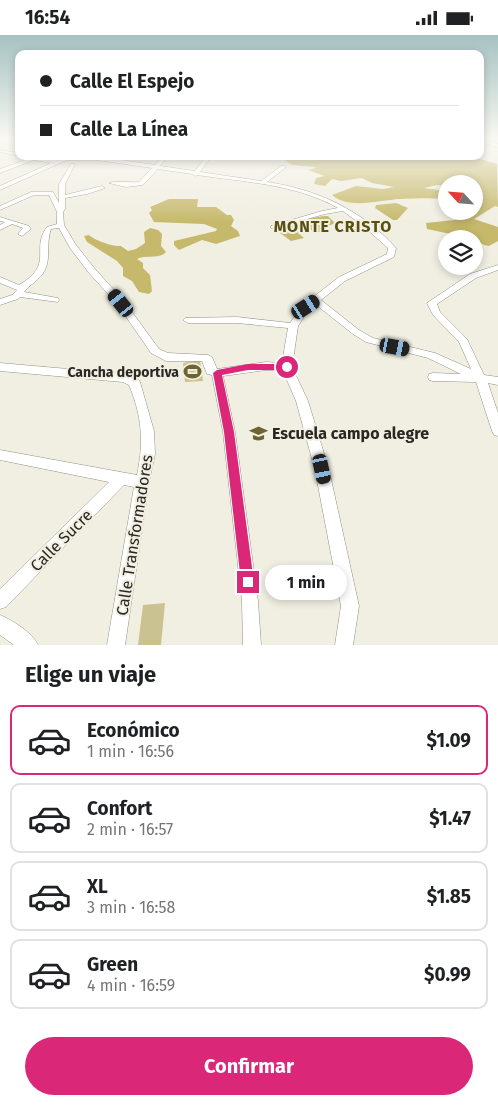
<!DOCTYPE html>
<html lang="es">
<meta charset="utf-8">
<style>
body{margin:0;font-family:"Fira Sans",sans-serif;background:#f2f2f2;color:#202124;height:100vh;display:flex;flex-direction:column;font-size:19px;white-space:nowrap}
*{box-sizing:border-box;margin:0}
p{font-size:16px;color:#757577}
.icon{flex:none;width:28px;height:28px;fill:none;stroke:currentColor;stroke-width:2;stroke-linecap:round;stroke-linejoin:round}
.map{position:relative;height:610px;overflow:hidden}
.sheet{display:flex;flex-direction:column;background:#fff;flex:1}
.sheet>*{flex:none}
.hud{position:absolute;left:15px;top:15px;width:469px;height:110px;border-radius:10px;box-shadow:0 2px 8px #0003;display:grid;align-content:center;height:110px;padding:0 25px;background:#fff}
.needle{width:32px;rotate:296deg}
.controls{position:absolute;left:438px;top:140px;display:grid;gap:10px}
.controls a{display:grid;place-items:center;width:45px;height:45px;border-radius:50%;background:#fff;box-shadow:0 2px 8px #0003;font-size:25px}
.end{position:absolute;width:22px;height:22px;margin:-11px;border:6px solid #db2777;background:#fff;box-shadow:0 0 0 2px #fff}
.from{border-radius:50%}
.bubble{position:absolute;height:35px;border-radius:18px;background:#fff;box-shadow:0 2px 8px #0003;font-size:16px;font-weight:700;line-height:35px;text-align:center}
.car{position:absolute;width:15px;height:30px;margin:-15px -8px;border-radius:6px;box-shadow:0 0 4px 1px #0007;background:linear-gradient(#222 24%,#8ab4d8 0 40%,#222 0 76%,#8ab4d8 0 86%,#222 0)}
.hud b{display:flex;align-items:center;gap:18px;height:48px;font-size:19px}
.hud b+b{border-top:1px solid #e0e0e0}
.hud i{width:12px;height:12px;background:#202124}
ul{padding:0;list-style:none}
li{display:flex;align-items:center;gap:15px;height:70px;margin:0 10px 8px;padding:0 15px;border:2px solid #e0e0e0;border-radius:10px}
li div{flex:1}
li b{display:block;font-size:19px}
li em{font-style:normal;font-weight:700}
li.current{border-color:#db2777}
li>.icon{width:45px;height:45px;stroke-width:1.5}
h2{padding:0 25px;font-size:22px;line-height:60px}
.primary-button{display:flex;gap:10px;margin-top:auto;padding:10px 25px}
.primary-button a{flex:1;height:58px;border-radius:30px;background:#db2777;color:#fff;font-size:20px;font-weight:700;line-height:58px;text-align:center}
.status{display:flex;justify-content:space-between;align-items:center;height:35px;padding:0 25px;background:#fff;direction:ltr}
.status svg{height:14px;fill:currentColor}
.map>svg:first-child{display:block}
</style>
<div class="status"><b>16:54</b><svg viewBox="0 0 49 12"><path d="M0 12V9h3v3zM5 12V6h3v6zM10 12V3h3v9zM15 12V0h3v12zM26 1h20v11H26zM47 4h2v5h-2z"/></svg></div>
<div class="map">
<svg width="498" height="610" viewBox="0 0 498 610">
<rect width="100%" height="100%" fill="#f1efe2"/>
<g fill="#cac290">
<path d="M200 325 203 346 185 347 183 328Z"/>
<path d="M165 568 161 610H138L143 570Z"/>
</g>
<g fill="#c6b96b">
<path d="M286 121H450L460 124 463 121H471L497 129 498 172 495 171 474 184 498 192V206L489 211 484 210 474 204 427 194 426 188 464 184 459 176H474V149H446V151L437 150 424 153 446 156V164C431 163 415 163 400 164 379 165 350 175 332 160L356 151 383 154 394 152 372 148 362 143 341 146 332 144 325 151 314 149 316 143 325 141 308 135 316 133 315 132 292 130 282 123Z"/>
<path d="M169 164H198L197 172H216L227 180H231L234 185 231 191 238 196 240 201 216 209 202 205 179 215 174 210V206L216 196 217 194 204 189 154 187 149 178 152 175 150 172Z"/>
<path d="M396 168 408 173 397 185H393L375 173 376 170Z"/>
<path d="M324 181H328L335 188 324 193 327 196 318 197 299 192 297 197 304 203 291 206 276 195 291 191 305 184Z"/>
<path d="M150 193 158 195 162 199 161 211 166 217C158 225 146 219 137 224L143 228V233L150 240 152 256 149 259 139 257 132 246 123 241V233L117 226 87 207 84 201 89 200C94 205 113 212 121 211L128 216 136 214 145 208 144 197Z"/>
</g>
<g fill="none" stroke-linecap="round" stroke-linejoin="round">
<defs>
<g id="minor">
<path d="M19 104V107H16V105Z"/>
<path d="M480 104 498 109V112L480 107Z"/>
<path d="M0 115 19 118 20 121 0 117Z"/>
<path d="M26 121 56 125 66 121H103L102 122 155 130 163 121H168L160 131 195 136 204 124 196 121H206L210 123 200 137 261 146 281 131H285V133L267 147C316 154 362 175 396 213L394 222 345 246 321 265 359 295 373 303 435 318 471 334 459 307 433 280 427 268 470 239 498 230V235L476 243 437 269 440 277 467 304 484 340 498 342V350L488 348 498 378V401L494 400 492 396 476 347 433 346 429 345 428 342 429 339 433 338 461 339 428 323 366 307 353 299 315 269 309 274 298 291 292 332 308 366 329 435 359 571 353 610H335L341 571 315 435 296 366 283 336 266 335 223 341 235 397 258 566 261 610H243L242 566 223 397 212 340 207 339 202 326H166L151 318 118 270 89 238 70 213 59 193 51 194C46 207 51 222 45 235 40 245 29 250 24 257L58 263 59 265 58 267 20 262 18 264 0 270V264L12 260 17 255 0 248V242L19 250C55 229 30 214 47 192L57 189V177L49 160H34L0 175V171L31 157H53L59 168V149L71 129H75L65 149V160L102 151 105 153 87 159 65 163V174L63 177 64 190 76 210 95 234 124 266 159 314 168 318 208 320 212 322 217 334 266 327 282 328 288 293 237 288H188L183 285 185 283 237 282 290 288 303 270 339 242 387 219 388 213 362 190 343 176 325 179 275 193H271V191L322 176 338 173C296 149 244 147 197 140L195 141 192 139 158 134 143 150 126 152 109 148C115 145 131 148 139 147L152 133 97 125H67L0 155V151L51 128 34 125 0 138V134L28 124Z"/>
<path d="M0 182 29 191 31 194 22 201 18 199 23 193 12 189 0 195V190L5 187 0 186Z"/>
<path d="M0 328 125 339 138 344 140 347 154 396 155 419 149 447 125 610H107L134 452 124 450 6 572 0 574V554L109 447 0 425V415L137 440C144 407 142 381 129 350L123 347 0 336Z"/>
<path d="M0 580C12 585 33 598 38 610H14L0 600Z"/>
</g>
</defs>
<use href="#minor" stroke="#929185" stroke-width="1"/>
<use href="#minor" fill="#fff" fill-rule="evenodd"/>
</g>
<linearGradient id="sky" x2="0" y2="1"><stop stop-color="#a5c2c1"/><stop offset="0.55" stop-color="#f9f8f2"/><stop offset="1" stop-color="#f9f8f2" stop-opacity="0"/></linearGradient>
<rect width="498" height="188" fill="url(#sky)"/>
<path fill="#db2777" d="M248 329H287L292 332 287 335H248L222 340 234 397 254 547 252 552 248 554 243 552 241 547 224 397 213 338 217 335Z"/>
<defs>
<symbol id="stadium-bare" viewBox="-9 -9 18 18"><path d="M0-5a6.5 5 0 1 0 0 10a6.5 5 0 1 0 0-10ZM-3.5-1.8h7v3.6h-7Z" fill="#6d6431" stroke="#f1efe2" stroke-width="2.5" paint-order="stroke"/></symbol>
<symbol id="school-bare" viewBox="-9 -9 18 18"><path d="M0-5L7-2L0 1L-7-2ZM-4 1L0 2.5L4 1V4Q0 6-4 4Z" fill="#6d6431" stroke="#f1efe2" stroke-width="2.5" paint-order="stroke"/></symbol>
</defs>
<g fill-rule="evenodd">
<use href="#stadium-bare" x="180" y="324" width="25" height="25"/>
<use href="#school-bare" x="246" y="386" width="25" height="25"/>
</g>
<g text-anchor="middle" stroke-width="4" stroke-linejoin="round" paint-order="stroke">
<g font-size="14" font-weight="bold" fill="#292823" stroke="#f1efe2" text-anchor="end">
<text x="179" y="342">Cancha deportiva</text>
</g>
<g font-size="16" font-weight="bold" letter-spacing="1" fill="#584f10" stroke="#f1efe2">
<text x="333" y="197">MONTE CRISTO</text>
</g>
<g font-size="16" font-weight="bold" fill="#292823" stroke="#f1efe2" text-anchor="start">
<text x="272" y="404">Escuela campo alegre</text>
</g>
<g font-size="16" fill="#292823" stroke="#f1efe2">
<text transform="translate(134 500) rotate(-81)" y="6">Calle Transformadores</text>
<text transform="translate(61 505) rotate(-45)" y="6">Calle Sucre</text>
</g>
</g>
</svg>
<div class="controls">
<a><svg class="needle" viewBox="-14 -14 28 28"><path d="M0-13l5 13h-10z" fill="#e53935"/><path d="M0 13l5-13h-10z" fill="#757577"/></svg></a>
<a><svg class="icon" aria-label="layers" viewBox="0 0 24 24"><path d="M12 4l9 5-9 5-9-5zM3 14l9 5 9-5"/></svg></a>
</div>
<i class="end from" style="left:287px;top:332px"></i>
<i class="end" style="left:248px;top:547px"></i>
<div class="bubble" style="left:265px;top:530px;width:82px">1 min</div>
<i class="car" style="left:121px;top:268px;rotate:321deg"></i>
<i class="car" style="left:306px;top:272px;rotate:57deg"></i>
<i class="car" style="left:395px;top:312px;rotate:101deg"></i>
<i class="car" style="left:322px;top:434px;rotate:168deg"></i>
<div class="hud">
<b><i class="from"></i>Calle El Espejo</b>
<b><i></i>Calle La Línea</b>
</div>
</div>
<section class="sheet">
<h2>Elige un viaje</h2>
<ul>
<li class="current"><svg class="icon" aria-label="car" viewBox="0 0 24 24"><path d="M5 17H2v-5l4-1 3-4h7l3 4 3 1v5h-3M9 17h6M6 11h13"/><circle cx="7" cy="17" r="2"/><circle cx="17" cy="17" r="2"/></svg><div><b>Económico</b><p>1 min · 16:56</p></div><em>$1.09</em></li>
<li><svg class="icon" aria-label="car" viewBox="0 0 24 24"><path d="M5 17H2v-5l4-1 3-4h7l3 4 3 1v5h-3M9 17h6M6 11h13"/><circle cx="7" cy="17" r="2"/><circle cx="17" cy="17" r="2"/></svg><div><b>Confort</b><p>2 min · 16:57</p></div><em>$1.47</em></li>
<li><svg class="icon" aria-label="car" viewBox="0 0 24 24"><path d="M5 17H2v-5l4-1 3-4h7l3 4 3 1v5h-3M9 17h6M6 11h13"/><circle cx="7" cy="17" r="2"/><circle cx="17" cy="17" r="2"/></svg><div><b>XL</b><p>3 min · 16:58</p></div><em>$1.85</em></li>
<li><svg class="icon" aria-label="car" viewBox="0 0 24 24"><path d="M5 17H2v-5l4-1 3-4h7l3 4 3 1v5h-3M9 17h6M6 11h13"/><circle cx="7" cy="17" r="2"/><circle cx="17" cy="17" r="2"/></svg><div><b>Green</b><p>4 min · 16:59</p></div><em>$0.99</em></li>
</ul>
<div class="primary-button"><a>Confirmar</a></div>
</section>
